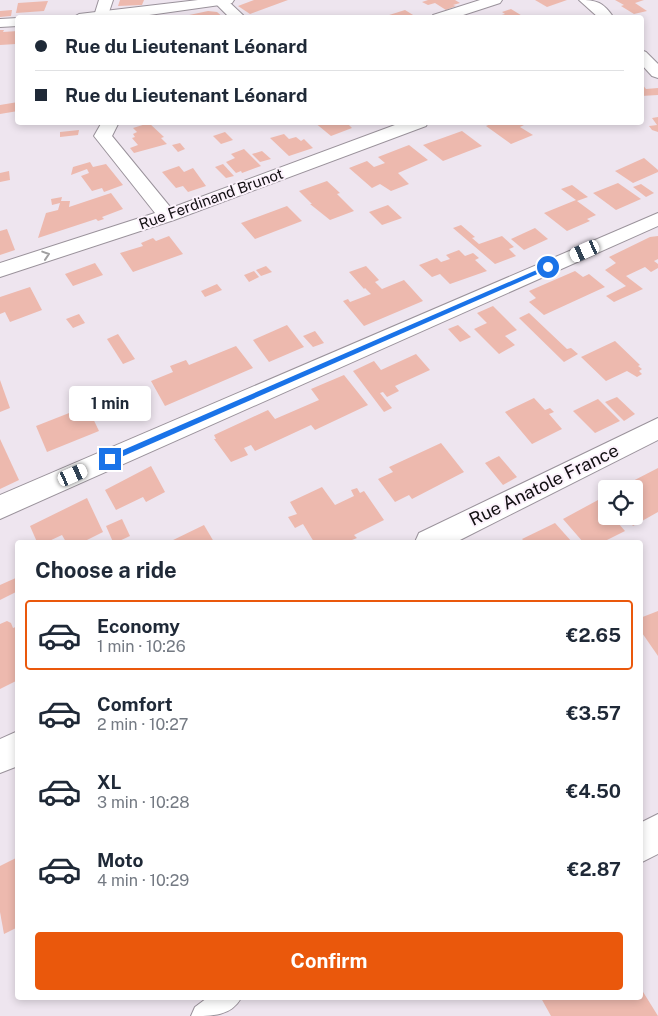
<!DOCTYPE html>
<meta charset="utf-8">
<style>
body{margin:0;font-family:"Public Sans",sans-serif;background:#f6f6f7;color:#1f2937;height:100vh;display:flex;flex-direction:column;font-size:19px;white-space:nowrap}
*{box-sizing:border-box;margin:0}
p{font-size:16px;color:#747a83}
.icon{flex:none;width:28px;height:28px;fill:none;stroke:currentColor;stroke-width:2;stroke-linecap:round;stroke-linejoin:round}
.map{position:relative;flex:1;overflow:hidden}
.sheet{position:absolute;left:15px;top:540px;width:628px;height:460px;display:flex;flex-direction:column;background:#fff;border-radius:5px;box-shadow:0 2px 8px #0003}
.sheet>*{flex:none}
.banner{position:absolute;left:15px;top:15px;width:629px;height:110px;border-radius:5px;box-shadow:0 2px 8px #0003;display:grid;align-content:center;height:110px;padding:0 20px;background:#fff}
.fabs{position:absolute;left:598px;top:480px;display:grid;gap:10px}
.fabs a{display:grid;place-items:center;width:45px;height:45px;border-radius:5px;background:#fff;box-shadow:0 2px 8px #0003;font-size:25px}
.end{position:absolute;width:22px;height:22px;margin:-11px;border:6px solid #1a73e8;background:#fff;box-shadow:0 0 0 2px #fff}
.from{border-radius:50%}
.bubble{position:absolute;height:35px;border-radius:5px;background:#fff;box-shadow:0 2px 8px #0003;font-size:16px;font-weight:700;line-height:35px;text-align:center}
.car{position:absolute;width:15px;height:30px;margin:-15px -8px;border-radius:6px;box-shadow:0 0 4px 1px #0007;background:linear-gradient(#fff 24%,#345 0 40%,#fff 0 76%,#345 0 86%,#fff 0)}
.banner b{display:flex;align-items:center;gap:18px;height:48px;font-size:19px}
.banner b+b{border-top:1px solid #e0e1e3}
.banner i{width:12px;height:12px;background:#1f2937}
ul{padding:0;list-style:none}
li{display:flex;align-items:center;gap:15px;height:70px;margin:0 10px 8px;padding:0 10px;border:2px solid transparent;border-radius:5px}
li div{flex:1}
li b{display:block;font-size:19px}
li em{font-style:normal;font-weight:700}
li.active{border-color:#ea580c}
li>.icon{width:45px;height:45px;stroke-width:1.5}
h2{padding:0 20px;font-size:22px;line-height:60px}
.primary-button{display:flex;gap:10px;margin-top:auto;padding:10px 20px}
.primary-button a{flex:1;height:58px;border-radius:5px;background:#ea580c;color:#fff;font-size:20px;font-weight:700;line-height:58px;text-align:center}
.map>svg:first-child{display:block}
</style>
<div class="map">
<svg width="658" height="1016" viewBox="0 0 658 1016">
<rect width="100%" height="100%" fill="#eee5ef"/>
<g fill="#edb9ae">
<path d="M120 0H144L142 5 118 6Z"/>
<path d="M254 0H288L250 14 238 6Z"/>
<path d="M428 0H455L460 3 453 5 456 6 446 10 435 3 428 5 422 2Z"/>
<path d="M535 0H567L547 7Z"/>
<path d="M615 0H644L635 3 647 11 634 14 621 6 624 5Z"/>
<path d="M48 1 44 11 16 13 18 3Z"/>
<path d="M511 9 524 17 501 18 498 16 505 14 502 12Z"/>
<path d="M12 10 11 16 0 17V11Z"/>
<path d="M405 10 418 18 386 16Z"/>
<path d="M208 11 217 12 224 18H175Z"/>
<path d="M0 30H4L3 32 18 31 16 44 0 45Z"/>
<path d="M641 83 646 89 658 88V95L641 96Z"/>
<path d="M18 102V111L0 114V105Z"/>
<path d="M658 117V132L652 130 649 126 657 125 652 118Z"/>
<path d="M314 122H346L352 128 331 136Z"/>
<path d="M495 122H520L524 125 520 127 533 135 511 144 486 126Z"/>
<path d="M149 123 164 137 161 138 167 144 134 153 130 148 138 145 132 138 135 137 133 134 137 132 133 128Z"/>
<path d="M79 130 78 135 60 137V132Z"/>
<path d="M462 131 482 146 443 161 423 145Z"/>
<path d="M225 132 233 140 221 144 213 136Z"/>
<path d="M284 134 289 139 296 137 301 141 304 139 313 148 289 156 270 138Z"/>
<path d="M180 143 185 149 178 152 172 145Z"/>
<path d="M409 145 428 160 398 173 409 184 391 191 380 184 372 188 349 168 367 161 374 167 385 163 378 157Z"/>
<path d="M244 149 261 166 242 173 241 171 236 173 226 162 235 158 231 154Z"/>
<path d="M262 151 271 159 260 162 252 154Z"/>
<path d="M644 158 658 170V172L633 183 615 171Z"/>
<path d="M90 162 93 167 106 164 123 185 104 192 102 188 92 191 81 176 89 173 87 169 71 175 73 167Z"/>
<path d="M223 164 234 176 226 178 215 167Z"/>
<path d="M179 166 184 172 193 168 206 186 188 192 183 186 176 188 162 172Z"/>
<path d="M9 171 10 180 0 182V173Z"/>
<path d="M327 181 340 193 337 194 354 211 330 220 310 204H312L299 191Z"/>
<path d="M618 183 641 199 616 210 593 193Z"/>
<path d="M641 184 654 193 646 197 633 187Z"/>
<path d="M572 185 588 197 577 201 596 215 587 219 590 221 567 231 544 213 576 200 561 189Z"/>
<path d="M111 193 123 209 102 217 104 219 98 221 96 219 38 238 46 213 58 210 60 203 52 205 51 199 62 197 61 201H70L69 207Z"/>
<path d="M388 205 402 218 382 225 369 212Z"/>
<path d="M287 206 302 221 255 239 241 223Z"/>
<path d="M461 225 475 237 472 238 479 244 502 236 514 247 509 249 516 256 495 264 453 228Z"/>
<path d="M535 228 548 239 524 250 511 239Z"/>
<path d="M7 229 15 250 0 255V231Z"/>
<path d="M169 236 183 254 133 272 120 253 143 246 141 243 153 238 156 241Z"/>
<path d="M658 236V259L654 261 658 264V268L651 272 645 267 626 276 643 289 614 302 606 296 626 286 605 270 616 263 609 257 650 237Z"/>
<path d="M459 250 465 256 473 253 479 258 475 260 487 271 450 284 440 274 432 277 419 265 437 258 441 262 450 259 446 255Z"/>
<path d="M95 263 103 275 73 286 65 274Z"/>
<path d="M266 266 272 272 261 276 256 270Z"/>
<path d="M366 266 379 280 375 282 382 289 404 280 423 301 364 326 343 301 348 299 350 302 371 294 365 288 364 289 349 272Z"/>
<path d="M254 271 259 277 249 282 244 275Z"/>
<path d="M575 271 583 277 589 274 605 287 544 315 529 302 536 298 529 291Z"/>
<path d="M217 284 222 290 205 297 201 291Z"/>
<path d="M30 287 42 310 10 322 5 312 0 314V297Z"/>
<path d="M493 306 517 330 505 336 515 345 499 354 474 329 487 323 477 313Z"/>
<path d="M529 313 567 349 571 348 578 354 564 362 519 318Z"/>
<path d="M79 314 85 323 73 328 66 319Z"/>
<path d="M287 325 304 347 269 362 253 340Z"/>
<path d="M458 325 471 337 460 342 448 329Z"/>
<path d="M315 331 324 343 313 347 303 336Z"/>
<path d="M118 334 135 359 123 364 107 339Z"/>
<path d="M615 341 640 365 638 366 642 369 639 371 642 374 637 377 627 371 606 381 581 357Z"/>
<path d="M236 346 253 368 165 406 151 381 173 372 170 366 186 360 189 365Z"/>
<path d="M416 354 430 370 395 386 399 391 387 397 383 392 380 393 392 408 384 412 353 371 374 361 381 370Z"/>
<path d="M344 375 368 405 315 430 311 425 255 451 251 445 244 448 248 455 231 462 214 439H216L214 435 268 410 275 419 319 400 311 389Z"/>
<path d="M0 380 10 408 0 412Z"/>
<path d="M617 397 635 414 624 421 605 402Z"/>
<path d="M534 398 545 410 550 408 554 412 549 414 562 429 532 444 505 412Z"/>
<path d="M598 399 620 421 595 433 573 411Z"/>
<path d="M87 406 99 431 47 452 36 426Z"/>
<path d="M0 439 19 480 0 489Z"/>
<path d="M441 443 464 472 412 499 409 495 395 502 378 479 393 472 389 467Z"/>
<path d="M499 456 517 477 503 485 485 463Z"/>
<path d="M151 466 165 492 146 502 143 497 116 510 105 490Z"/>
<path d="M658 468V512L633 526 625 516H634V489H628L625 485Z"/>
<path d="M322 487 335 505 354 496 351 490 357 488 360 493 364 491 384 520 354 535 357 538 347 542H314L303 524 295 528 288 517 297 514 290 502Z"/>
<path d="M87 498 103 532 83 542H66L62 535 47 542H37L30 526Z"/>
<path d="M598 500 606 510V516H612L625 531 603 542H583L563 519Z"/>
<path d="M122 519 130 536 117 542H113L106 526Z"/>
<path d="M555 523 572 542H525L522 539Z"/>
<path d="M204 525 214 542H169Z"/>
<path d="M18 577V591L0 600V585Z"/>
<path d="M658 611V656L640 630V618Z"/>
<path d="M7 621 11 623 13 628 18 626V680L0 689V624Z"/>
<path d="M18 857V927L4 934 0 912V866Z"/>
<path d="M640 987 658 1016H551L541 998H640Z"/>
</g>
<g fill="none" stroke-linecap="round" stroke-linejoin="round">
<defs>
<path id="service" d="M207 998H241C231 1016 213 1016 191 1016L195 1007Z"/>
<g id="minor">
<path d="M99 0H113L107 18 94 16Z"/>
<path d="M215 0H227L246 18H230L214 2Z"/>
<path d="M480 0H502L500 3 454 18H431L433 15Z"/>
<path d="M579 0C597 0 603 2 614 18H599Z"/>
<path d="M641 50 646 52 658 64V78L652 76 641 64Z"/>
<path d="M102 122H119L112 136 171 208 403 122H428L426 126 174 220 0 277V263L155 213 94 136Z"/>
<path d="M658 213V226L0 519V495Z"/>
<path d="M658 418V440L456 542H415L419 533Z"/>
<path d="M18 731V766L0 773V739Z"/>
<path d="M658 814V854L640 863V823Z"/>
</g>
<g id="secondary">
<path d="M198 0H234L232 3 227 4 128 18H72L79 14Z"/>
<path d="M18 18V26L0 27V19Z"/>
</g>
</defs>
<use href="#service" stroke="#9a929b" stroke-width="2"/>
<use href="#minor" stroke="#9a929b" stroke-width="2"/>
<use href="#secondary" stroke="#9a929b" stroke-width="2"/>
<use href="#service" fill="#fff" fill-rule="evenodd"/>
<use href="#minor" fill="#fff" fill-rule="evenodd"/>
<use href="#secondary" fill="#fff" fill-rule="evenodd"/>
</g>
<defs><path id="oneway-chevron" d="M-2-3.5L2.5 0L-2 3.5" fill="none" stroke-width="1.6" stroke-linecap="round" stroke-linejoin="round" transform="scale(1.25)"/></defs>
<use stroke="#a09fa0" href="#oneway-chevron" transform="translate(46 255) rotate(-18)"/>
<path fill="#1a73e8" d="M548 265 551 267V268L112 461H107L106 459 107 457Z"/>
<g text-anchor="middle" stroke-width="4" stroke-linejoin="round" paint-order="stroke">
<g font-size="15" fill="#110e11" stroke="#fcf2fc">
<text transform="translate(211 199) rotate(-20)" y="5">Rue Ferdinand Brunot</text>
</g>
<g font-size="18" fill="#110e11" stroke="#fcf2fc">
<text transform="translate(544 485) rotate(-26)" y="6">Rue Anatole France</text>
</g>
</g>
</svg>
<div class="fabs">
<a><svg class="icon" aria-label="locate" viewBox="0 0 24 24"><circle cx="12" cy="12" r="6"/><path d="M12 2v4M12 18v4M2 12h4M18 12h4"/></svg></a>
</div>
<i class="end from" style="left:548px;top:267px"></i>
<i class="end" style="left:110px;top:459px"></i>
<div class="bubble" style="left:69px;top:386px;width:82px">1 min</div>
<i class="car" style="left:585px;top:251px;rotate:246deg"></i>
<i class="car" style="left:73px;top:475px;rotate:66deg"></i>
<div class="banner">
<b><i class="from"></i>Rue du Lieutenant Léonard</b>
<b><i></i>Rue du Lieutenant Léonard</b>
</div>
<section class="sheet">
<h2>Choose a ride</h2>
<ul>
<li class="active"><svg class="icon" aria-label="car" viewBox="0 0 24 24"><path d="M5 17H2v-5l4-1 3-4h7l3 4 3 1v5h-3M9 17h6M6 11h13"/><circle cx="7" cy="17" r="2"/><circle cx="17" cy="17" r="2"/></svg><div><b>Economy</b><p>1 min · 10:26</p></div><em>€2.65</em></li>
<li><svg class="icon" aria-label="car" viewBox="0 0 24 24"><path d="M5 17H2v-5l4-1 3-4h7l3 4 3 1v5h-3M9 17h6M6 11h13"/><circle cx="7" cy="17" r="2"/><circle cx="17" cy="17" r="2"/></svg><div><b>Comfort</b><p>2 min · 10:27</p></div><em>€3.57</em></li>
<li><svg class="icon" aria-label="car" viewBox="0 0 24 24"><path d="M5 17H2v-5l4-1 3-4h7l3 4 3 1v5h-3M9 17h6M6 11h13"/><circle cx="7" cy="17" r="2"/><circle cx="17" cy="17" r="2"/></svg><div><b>XL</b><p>3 min · 10:28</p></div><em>€4.50</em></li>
<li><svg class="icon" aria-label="car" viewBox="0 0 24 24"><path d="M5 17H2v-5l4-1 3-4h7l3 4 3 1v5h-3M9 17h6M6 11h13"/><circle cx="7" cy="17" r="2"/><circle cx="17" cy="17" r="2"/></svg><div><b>Moto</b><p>4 min · 10:29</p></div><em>€2.87</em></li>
</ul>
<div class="primary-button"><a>Confirm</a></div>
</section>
</div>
